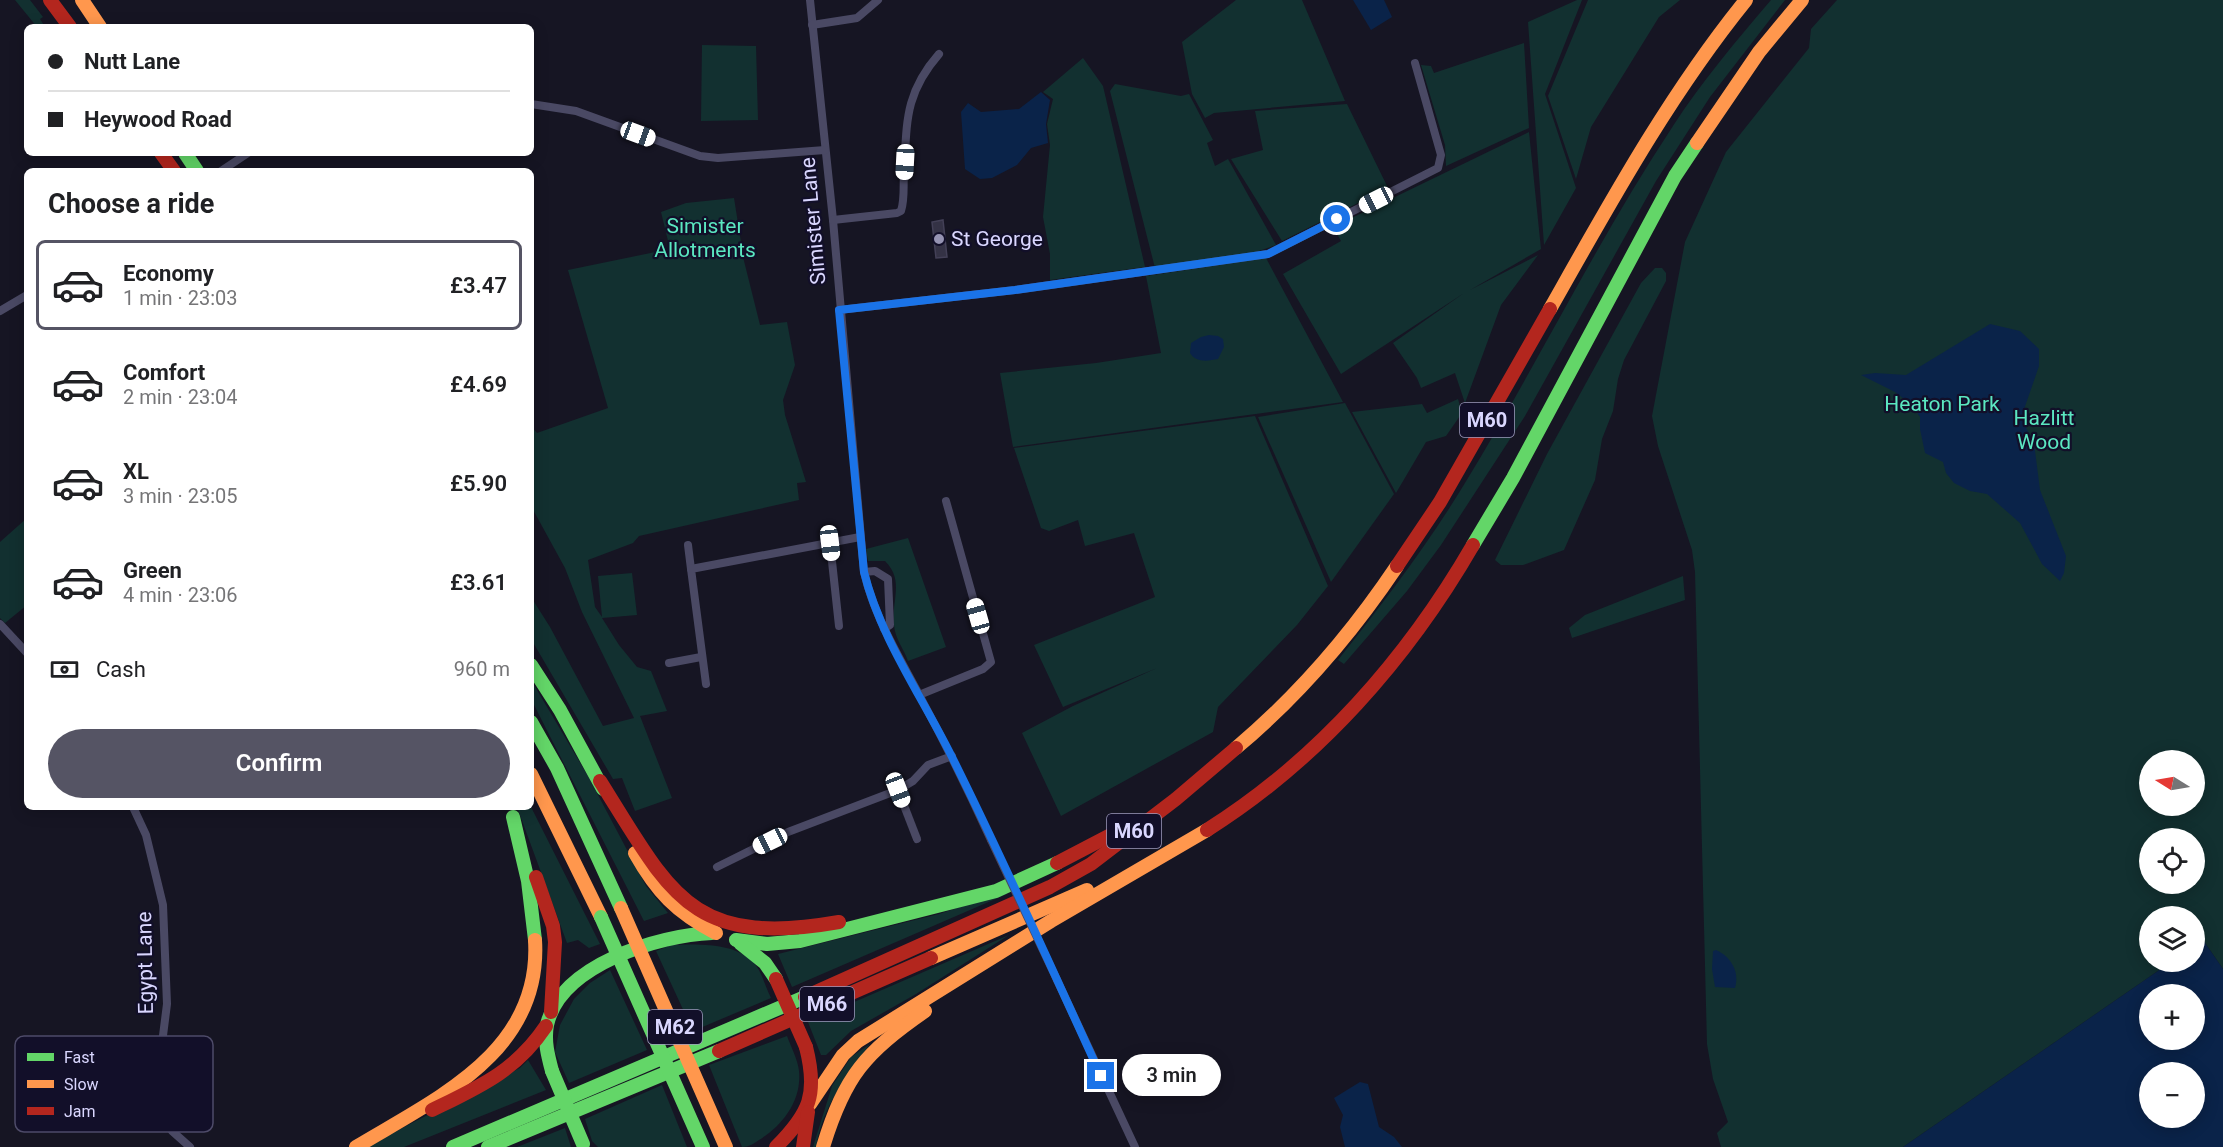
<!DOCTYPE html>
<meta charset="utf-8">
<style>
body{margin:0;font-family:Roboto,sans-serif;background:#f2f2f2;color:#202124;height:100vh;display:flex;flex-direction:column;font-size:22px;white-space:nowrap}
*{box-sizing:border-box;margin:0}
p{font-size:20px;color:#757577}
.icon{flex:none;width:33px;height:33px;fill:none;stroke:currentColor;stroke-width:2;stroke-linecap:round;stroke-linejoin:round}
.map{position:relative;flex:1;overflow:hidden}
.details{position:absolute;left:24px;top:168px;width:510px;height:642px;display:flex;flex-direction:column;background:#fff;border-radius:9px;box-shadow:0 3px 15px #0003}
.details>*{flex:none}
.top-card{position:absolute;left:24px;top:24px;width:510px;height:132px;border-radius:9px;box-shadow:0 3px 15px #0003;display:grid;align-content:center;height:132px;padding:0 24px;background:#fff}
.needle{width:39px;rotate:281deg}
.tools{position:absolute;left:2139px;top:750px;display:grid;gap:12px}
.tools a{display:grid;place-items:center;width:66px;height:66px;border-radius:50%;background:#fff;box-shadow:0 3px 15px #0003;font-size:30px}
.end{position:absolute;width:27px;height:27px;margin:-14px;border:8px solid #1a73e8;background:#fff;box-shadow:0 0 0 3px #fff}
.from{border-radius:50%}
.bubble{position:absolute;height:42px;border-radius:21px;background:#fff;box-shadow:0 3px 15px #0003;font-size:20px;font-weight:600;line-height:42px;text-align:center}
.car{position:absolute;width:18px;height:36px;margin:-18px -9px;border-radius:8px;box-shadow:0 0 4px 2px #0007;background:linear-gradient(#fff 24%,#345 0 40%,#fff 0 76%,#345 0 86%,#fff 0)}
.top-card b{display:flex;align-items:center;gap:21px;height:57px;font-size:22px}
.top-card b+b{border-top:2px solid #e0e0e0}
.top-card i{width:15px;height:15px;background:#202124}
ul{padding:0;list-style:none}
li{display:flex;align-items:center;gap:18px;height:90px;margin:0 12px 9px;padding:0 12px;border:3px solid transparent;border-radius:9px}
li div{flex:1}
li b{display:block;font-size:22px}
li em{font-style:normal;font-weight:600}
li.on{border-color:#555464}
li>.icon{width:54px;height:54px;stroke-width:1.5}
h2{padding:0 24px;font-size:27px;line-height:72px}
.pay{display:flex;align-items:center;gap:15px;height:66px;padding:0 24px;font-size:22px}
.pay p{margin-inline-start:auto}
.primary-button{display:flex;gap:12px;margin-top:auto;padding:12px 24px}
.primary-button a{flex:1;height:69px;border-radius:36px;background:#555464;color:#fff;font-size:24px;font-weight:600;line-height:69px;text-align:center}
.map>svg:first-child{display:block}
</style>
<div class="map">
<svg width="2223" height="1147" viewBox="0 0 2223 1147">
<rect width="100%" height="100%" fill="#161523"/>
<g fill="#123030" fill-rule="evenodd">
<path d="M15 0H30L43 17 40 19 45 27H37Z"/>
<path d="M1236 0H1302L1345 101 1214 113 1205 118 1192 94 1182 42Z"/>
<path d="M1577 0H1582L1545 94 1576 188 1544 245 1528 22Z"/>
<path d="M1588 0H1680L1659 17 1591 127 1576 179 1548 96Z"/>
<path d="M1771 0H1785L1710 97 1656 181 1525 416 1441 545 1407 591 1344 664 1338 660C1383 603 1427 546 1465 483 1537 365 1597 241 1673 126 1702 81 1737 40 1771 0Z"/>
<path d="M1837 0H2223V969L2203 940 2195 945 2194 916H2150V962H2171L1903 1147H1721L1717 1133 1728 1122 1713 1079 1707 1044 1695 572 1692 550 1658 446 1652 416 1685 242 1726 152 1809 48 1811 29ZM2150 760H2194V806H2150ZM2150 838H2194V884H2150Z"/>
<path d="M1524 43 1529 128 1446 166 1445 145 1421 65 1431 66 1434 73Z"/>
<path d="M702 45 756 46 758 120 701 121Z"/>
<path d="M1083 58 1103 86 1145 267 1050 280V254L1043 217 1050 145 1047 124 1053 99 1043 92Z"/>
<path d="M1115 84 1181 96 1189 94 1213 140 1207 143 1215 166 1228 159 1276 245 1256 252 1155 268 1110 91Z"/>
<path d="M1347 104 1388 188 1282 241 1231 159 1263 150 1255 111Z"/>
<path d="M1529 132 1541 249 1470 290 1538 255 1501 305 1465 403 1455 373 1421 388 1417 378 1393 343 1464 293 1341 374 1283 274 1341 241 1333 227Z"/>
<path d="M734 198 744 261 760 325 787 322 795 365 783 400 785 415 806 482 797 483 799 500 639 536 633 543 588 560 595 607 602 617 598 576 632 573 637 615 602 618 619 645 637 667 651 671 667 711 640 716 672 798 635 811 622 778 613 779 531 639V597L550 627 603 726 634 718 582 612 565 568 531 506V426L537 433 608 408 568 270 670 249 661 212 686 203Z"/>
<path d="M1266 258 1343 402 1013 447 1000 373 1096 363 1161 353 1146 276Z"/>
<path d="M1655 268H1662L1666 273V281L1624 360 1618 379 1613 411 1602 439 1595 480 1564 550 1523 565H1501L1495 560 1547 454 1641 283Z"/>
<path d="M1458 399 1462 413 1446 436 1426 442 1396 493 1352 412 1422 404 1427 413Z"/>
<path d="M1345 403 1394 494 1331 582 1258 417Z"/>
<path d="M1255 416 1328 586 1297 625 1218 707 1213 732 1061 816 1022 733 1073 706 1157 668 1063 707 1034 645 1155 597 1134 533 1085 546 1078 520 1049 531 1041 528 1014 448Z"/>
<path d="M27 518V605L5 623 0 618V542Z"/>
<path d="M908 538 946 647 908 661C904 649 895 639 894 625 891 601 905 581 885 561H868L866 549Z"/>
<path d="M1683 576 1685 600 1572 638 1569 628 1585 615Z"/>
<path d="M531 680 588 776 646 886 668 913 644 921 531 699Z"/>
<path d="M517 807H531L600 944 589 948 578 940 567 943Z"/>
<path d="M1005 892 1007 894 792 987 778 954 939 914Z"/>
<path d="M1009 935 916 994 851 1031 826 1055H821L808 1022Z"/>
<path d="M671 945C697 944 741 942 757 967 763 976 766 988 771 998L693 1031 656 951Z"/>
<path d="M610 970 647 1050 569 1083 555 1052 560 1025 574 999 590 983Z"/>
<path d="M787 1036C791 1047 798 1060 799 1071 802 1101 782 1126 759 1140 753 1144 749 1147 742 1147L709 1065Z"/>
<path d="M870 1044C846 1076 823 1106 816 1147H813L832 1086 851 1057Z"/>
<path d="M528 1060 546 1090 404 1147H365L520 1068Z"/>
<path d="M662 1085 687 1147H598L592 1141 585 1119Z"/>
<path d="M565 1128 571 1147H517Z"/>
</g>
<g fill="#0a2349" fill-rule="evenodd">
<path d="M1353 0H1384L1392 17 1371 30Z"/>
<path d="M1041 92 1050 100 1046 124 1048 143 1031 148 1017 165 992 178 980 179 965 169 961 112 968 103 981 112 1019 109Z"/>
<path d="M1990 324 2020 331 2039 349V366L2021 418 2034 443 2040 490 2066 556 2064 573 2060 581 2042 564 2020 523 1987 494 1970 491 1954 483 1946 473 1943 462 1925 453 1920 429V417L1912 405 1895 392 1861 375 1875 373 1906 375Z"/>
<path d="M1209 335 1218 336 1223 339 1224 347 1218 359C1208 361 1196 363 1190 353L1191 343 1201 337Z"/>
<path d="M2203 940 2223 969V1147H1903L2171 962H2194L2195 945ZM2194 994V1040H2150V994ZM2194 1072V1118H2150V1072Z"/>
<path d="M1716 950C1730 956 1740 971 1735 988L1715 987 1712 969 1713 951Z"/>
<path d="M1360 1082 1368 1084 1379 1127 1394 1137 1402 1147H1345L1340 1127 1343 1115 1334 1098Z"/>
</g>
<path fill="#343245" stroke="#434057" stroke-width="1.5" d="M943 220 947 257 936 258 932 222Z"/>
<g fill="none" stroke-linecap="round" stroke-linejoin="round">
<g stroke="#4a4964" stroke-width="8">
<path d="M810 0 833 220 864 572C875 620 902 661 924 704 948 749 970 794 991 840"/>
<path d="M812 25 857 18 878 0"/>
<path d="M531 104 576 111 700 156 718 158 825 150"/>
<path d="M221 171 248 153"/>
<path d="M833 220 897 213 901 211C905 199 903 185 904 173 907 123 904 94 939 54"/>
<path d="M839 310 1015 290 1268 254 1438 168 1441 155 1415 63"/>
<path d="M0 311 27 295"/>
<path d="M830 543 839 626"/>
<path d="M688 545 691 569"/>
<path d="M864 572 875 571 888 579 890 625 884 629"/>
<path d="M0 624 27 653"/>
<path d="M669 663 701 657"/>
<path d="M706 684 691 569 860 537"/>
<path d="M919 695 983 669 991 662 946 501"/>
<path d="M898 790 917 839"/>
<path d="M133 807 146 835 163 905 167 1004 158 1075 157 1106 172 1131 190 1147"/>
<path d="M717 867 788 832 898 790 913 781 928 765 952 756"/>
<path d="M1057 980 1135 1147"/>
</g>
<g stroke="#63d668" stroke-width="14">
<path d="M185 153 197 171"/>
<path d="M1473 545 1513 478 1675 176 1697 143"/>
<path d="M531 665 560 710 603 789"/>
<path d="M531 722 557 768 621 908"/>
<path d="M513 817 528 881 535 940"/>
<path d="M736 940 767 944 800 941 996 891 1057 863"/>
<path d="M740 943 765 963 776 979"/>
<path d="M552 1071C548 1056 544 1041 547 1025 560 965 659 935 712 933"/>
<path d="M453 1147 805 997"/>
<path d="M488 1147 719 1051"/>
</g>
<g stroke="#ff974d" stroke-width="14">
<path d="M82 0 100 27"/>
<path d="M1697 143 1759 52 1802 0"/>
<path d="M1550 309C1610 203 1669 95 1746 0"/>
<path d="M1236 748C1298 696 1352 633 1397 566"/>
<path d="M531 774 601 917"/>
<path d="M635 853C657 892 676 912 716 933"/>
<path d="M931 958 1087 890"/>
<path d="M810 1104 843 1055 858 1041 1051 921 1207 830"/>
<path d="M356 1147C437 1098 542 1052 535 940"/>
<path d="M823 1147C845 1075 865 1053 925 1011"/>
</g>
<g stroke="#b3261e" stroke-width="14">
<path d="M50 0 70 27"/>
<path d="M161 153 174 171"/>
<path d="M1397 566 1440 502 1550 309"/>
<path d="M600 781C671 894 690 948 839 922"/>
<path d="M1207 830C1318 760 1407 659 1473 545"/>
<path d="M1057 863 1126 827"/>
<path d="M536 877 553 926 555 942 551 1012"/>
<path d="M805 997 1050 887 1091 864 1176 799 1236 748"/>
<path d="M719 1051 931 958"/>
<path d="M432 1110C479 1087 516 1071 546 1026"/>
<path d="M776 1147C810 1113 818 1094 806 1047"/>
<path d="M803 1147 808 1112"/>
</g>
<path stroke="#4a4964" stroke-width="8" d="M991 840 1057 980"/>
<g stroke="#63d668" stroke-width="14">
<path d="M601 917 703 1147"/>
<path d="M552 1071 583 1144"/>
</g>
<path stroke="#ff974d" stroke-width="14" d="M621 908 726 1147"/>
<path stroke="#b3261e" stroke-width="14" d="M776 979 806 1047"/>
</g>
<g fill="none" stroke-linecap="round" stroke-linejoin="round">
<path stroke="#1a73e8" stroke-width="8" d="M1101 1076C1052 969 1004 861 951 755 921 695 880 637 864 572L839 310 1015 290 1268 254 1337 219"/>
</g>
<circle fill="#9593b2" stroke="#120f29" stroke-width="2" cx="939" cy="239" r="6"/>
<g text-anchor="middle" stroke-width="4.5" stroke-linejoin="round" paint-order="stroke">
<g fill="#120f29" stroke="#9e9bbf" stroke-width="1.5">
<rect x="1460" y="403" width="54" height="34" rx="4.5"/>
<rect x="1107" y="814" width="54" height="34" rx="4.5"/>
<rect x="800" y="987" width="54" height="34" rx="4.5"/>
<rect x="648" y="1010" width="54" height="34" rx="4.5"/>
</g>
<g font-size="20" font-weight="bold" fill="#dad7ff">
<text x="1487" y="427">M60</text>
<text x="1134" y="838">M60</text>
<text x="827" y="1011">M66</text>
<text x="675" y="1034">M62</text>
</g>
<g font-size="21" fill="#dad7ff" stroke="#120f29">
<text transform="translate(813 221) rotate(-95)" y="7">Simister Lane</text>
<text transform="translate(145 963) rotate(-91)" y="7">Egypt Lane</text>
</g>
<g font-size="21" fill="#5be7c1" stroke="#120f29">
<text x="705" y="233">Simister<tspan x="705" dy="24">Allotments</tspan></text>
<text x="1942" y="411">Heaton Park</text>
<text x="2044" y="425">Hazlitt<tspan x="2044" dy="24">Wood</tspan></text>
</g>
<g font-size="21" fill="#dad7ff" stroke="#120f29" text-anchor="start">
<text x="951" y="246">St George</text>
</g>
</g>
<rect x="15" y="1036" width="198" height="96" rx="9" fill="#120f29" stroke="#4e4b69" stroke-width="1.5"/>
<rect x="27" y="1053" width="27" height="8" fill="#63d668"/>
<rect x="27" y="1080" width="27" height="8" fill="#ff974d"/>
<rect x="27" y="1107" width="27" height="8" fill="#b3261e"/>
<g font-size="16" fill="#dad7ff">
<text x="64" y="1063">Fast</text>
<text x="64" y="1090">Slow</text>
<text x="64" y="1117">Jam</text>
</g>
</svg>
<div class="tools">
<a><svg class="needle" viewBox="-14 -14 28 28"><path d="M0-13l5 13h-10z" fill="#e53935"/><path d="M0 13l5-13h-10z" fill="#757577"/></svg></a>
<a><svg class="icon" aria-label="locate" viewBox="0 0 24 24"><circle cx="12" cy="12" r="6"/><path d="M12 2v4M12 18v4M2 12h4M18 12h4"/></svg></a>
<a><svg class="icon" aria-label="layers" viewBox="0 0 24 24"><path d="M12 4l9 5-9 5-9-5zM3 14l9 5 9-5"/></svg></a>
<a>+</a>
<a>−</a>
</div>
<i class="end from" style="left:1337px;top:219px"></i>
<i class="end" style="left:1101px;top:1076px"></i>
<div class="bubble" style="left:1122px;top:1054px;width:99px">3 min</div>
<i class="car" style="left:638px;top:134px;rotate:110deg"></i>
<i class="car" style="left:905px;top:162px;rotate:183deg"></i>
<i class="car" style="left:1376px;top:200px;rotate:243deg"></i>
<i class="car" style="left:830px;top:543px;rotate:173deg"></i>
<i class="car" style="left:978px;top:616px;rotate:344deg"></i>
<i class="car" style="left:898px;top:790px;rotate:159deg"></i>
<i class="car" style="left:770px;top:841px;rotate:244deg"></i>
<div class="top-card">
<b><i class="from"></i>Nutt Lane</b>
<b><i></i>Heywood Road</b>
</div>
<section class="details">
<h2>Choose a ride</h2>
<ul>
<li class="on"><svg class="icon" aria-label="car" viewBox="0 0 24 24"><path d="M5 17H2v-5l4-1 3-4h7l3 4 3 1v5h-3M9 17h6M6 11h13"/><circle cx="7" cy="17" r="2"/><circle cx="17" cy="17" r="2"/></svg><div><b>Economy</b><p>1 min · 23:03</p></div><em>£3.47</em></li>
<li><svg class="icon" aria-label="car" viewBox="0 0 24 24"><path d="M5 17H2v-5l4-1 3-4h7l3 4 3 1v5h-3M9 17h6M6 11h13"/><circle cx="7" cy="17" r="2"/><circle cx="17" cy="17" r="2"/></svg><div><b>Comfort</b><p>2 min · 23:04</p></div><em>£4.69</em></li>
<li><svg class="icon" aria-label="car" viewBox="0 0 24 24"><path d="M5 17H2v-5l4-1 3-4h7l3 4 3 1v5h-3M9 17h6M6 11h13"/><circle cx="7" cy="17" r="2"/><circle cx="17" cy="17" r="2"/></svg><div><b>XL</b><p>3 min · 23:05</p></div><em>£5.90</em></li>
<li><svg class="icon" aria-label="car" viewBox="0 0 24 24"><path d="M5 17H2v-5l4-1 3-4h7l3 4 3 1v5h-3M9 17h6M6 11h13"/><circle cx="7" cy="17" r="2"/><circle cx="17" cy="17" r="2"/></svg><div><b>Green</b><p>4 min · 23:06</p></div><em>£3.61</em></li>
</ul>
<div class="pay"><svg class="icon" aria-label="cash" viewBox="0 0 24 24"><path d="M3 7h18v10H3z"/><circle cx="12" cy="12" r="2"/></svg>Cash<p>960 m</p></div>
<div class="primary-button"><a>Confirm</a></div>
</section>
</div>
